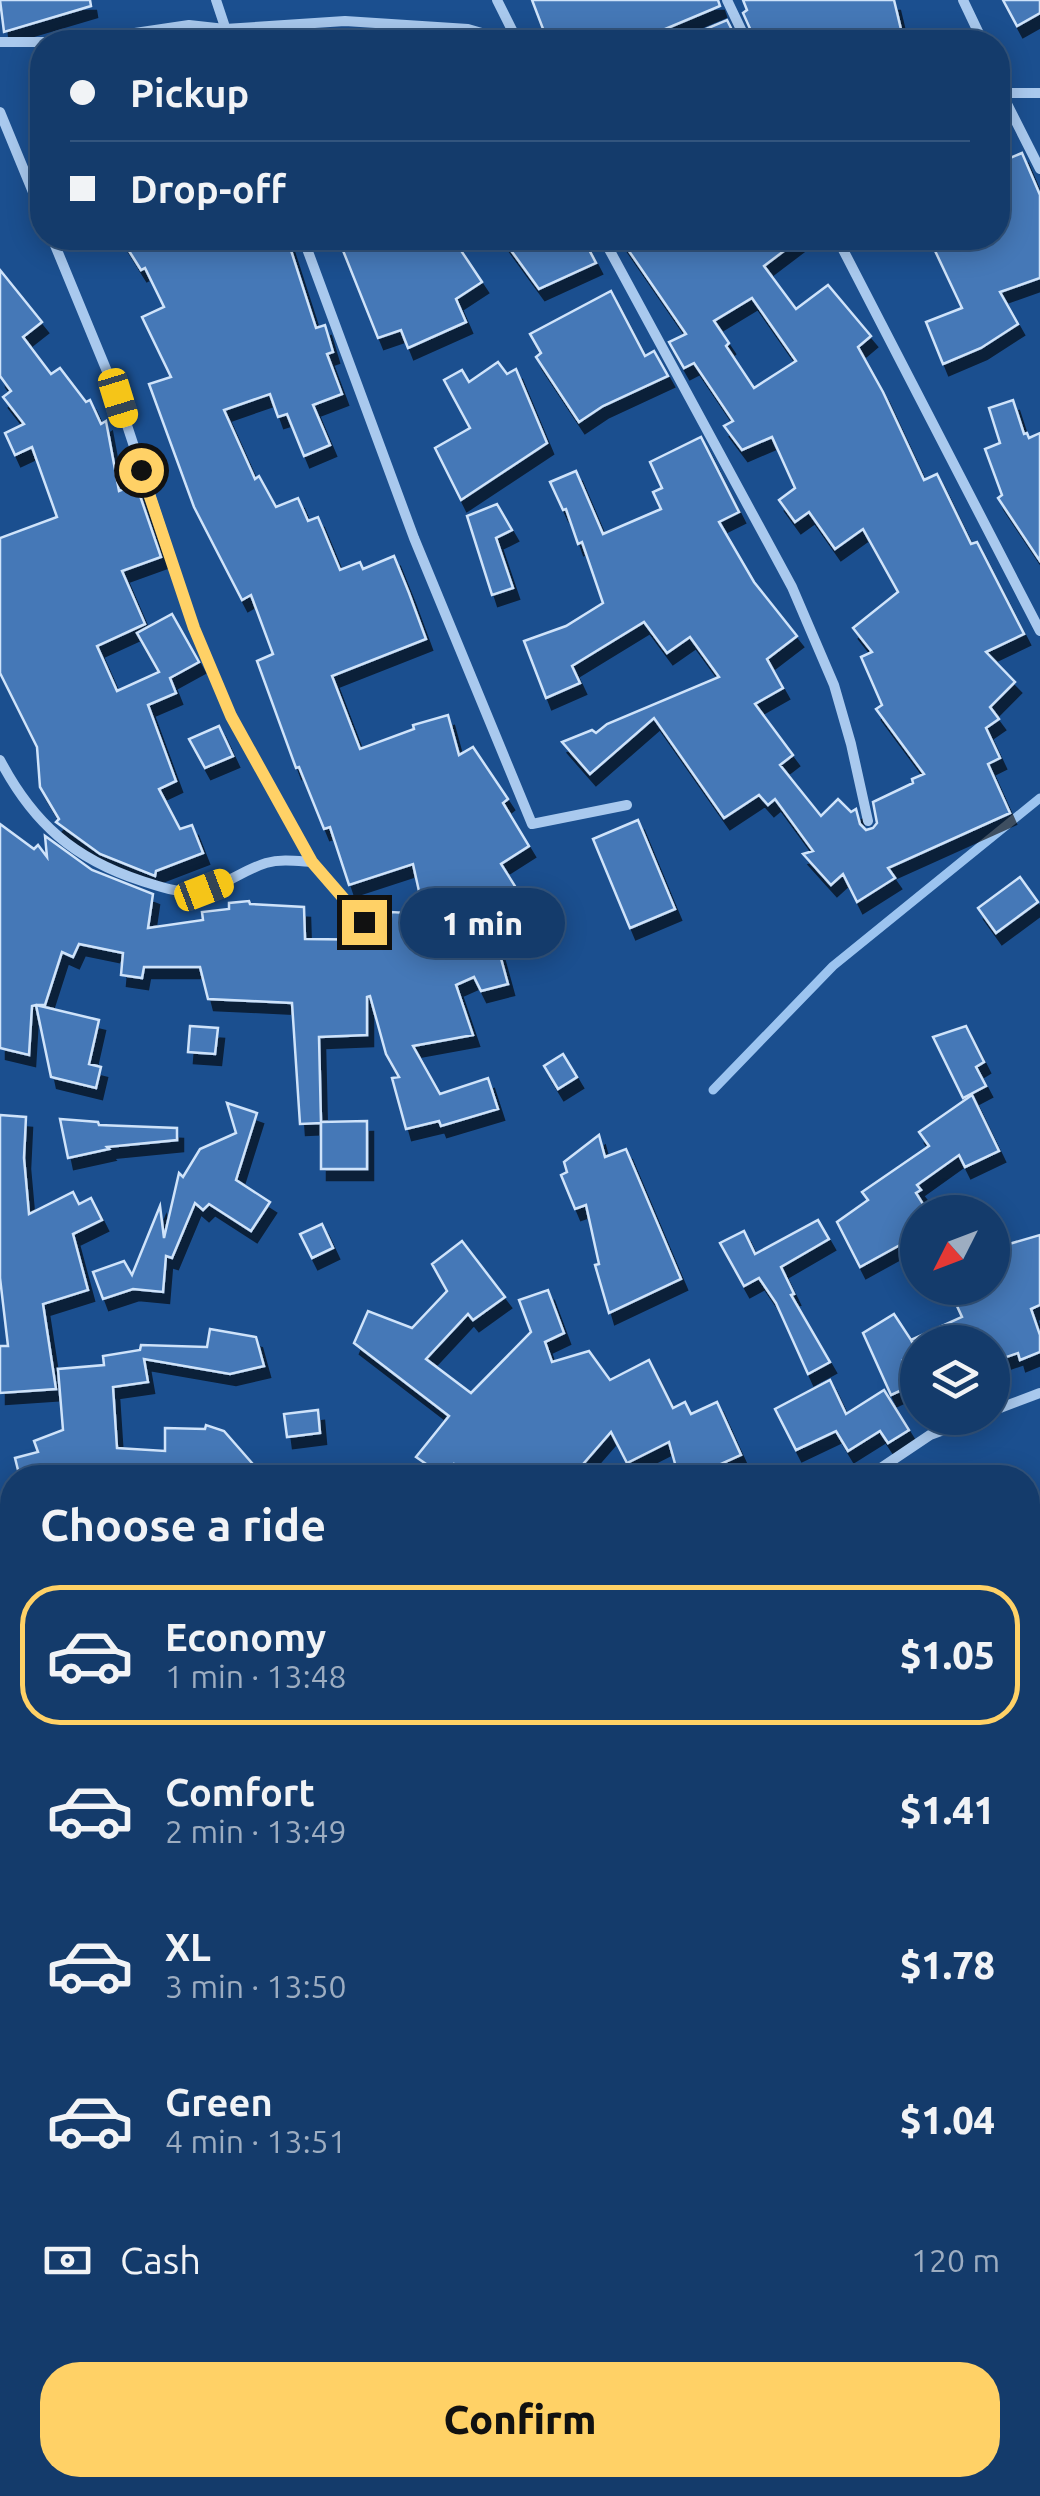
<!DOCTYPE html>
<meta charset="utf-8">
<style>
body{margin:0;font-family:Ubuntu,sans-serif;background:#1d4271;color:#f1f3f6;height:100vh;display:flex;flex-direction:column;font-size:38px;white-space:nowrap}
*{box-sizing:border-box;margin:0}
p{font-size:32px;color:#9dadc1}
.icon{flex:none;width:55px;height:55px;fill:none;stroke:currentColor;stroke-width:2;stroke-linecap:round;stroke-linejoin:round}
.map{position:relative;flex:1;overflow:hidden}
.panel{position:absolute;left:0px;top:1465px;width:1040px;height:1032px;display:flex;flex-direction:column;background:#143b6b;border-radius:40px 40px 0 0;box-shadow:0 5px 25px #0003,0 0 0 2px #33557e}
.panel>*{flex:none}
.hud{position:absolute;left:30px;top:30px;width:980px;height:220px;border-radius:40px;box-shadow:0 5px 25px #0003,0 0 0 2px #33557e;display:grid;align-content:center;height:220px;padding:0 40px;background:#143b6b}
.needle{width:65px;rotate:228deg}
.buttons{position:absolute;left:900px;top:1195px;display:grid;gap:20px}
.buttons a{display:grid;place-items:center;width:110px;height:110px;border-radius:50%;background:#143b6b;box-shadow:0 5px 25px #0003,0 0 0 2px #33557e;font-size:50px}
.end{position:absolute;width:45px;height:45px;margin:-22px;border:12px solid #ffd166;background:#111;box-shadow:0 0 0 5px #111}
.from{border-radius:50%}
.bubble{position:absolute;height:70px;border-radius:35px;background:#143b6b;box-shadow:0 5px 25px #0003,0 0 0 2px #33557e;font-size:32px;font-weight:800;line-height:70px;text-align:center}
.car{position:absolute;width:30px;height:60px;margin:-30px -15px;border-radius:12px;box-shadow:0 0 8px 2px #0007;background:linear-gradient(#f5c518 24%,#345 0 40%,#f5c518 0 76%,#345 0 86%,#f5c518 0)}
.hud b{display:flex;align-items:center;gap:35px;height:95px;font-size:38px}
.hud b+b{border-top:2px solid #33557e}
.hud i{width:25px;height:25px;background:#f1f3f6}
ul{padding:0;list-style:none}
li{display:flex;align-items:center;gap:30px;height:140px;margin:0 20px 15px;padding:0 20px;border:5px solid transparent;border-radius:40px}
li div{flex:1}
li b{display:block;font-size:38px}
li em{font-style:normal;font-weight:800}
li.on{border-color:#ffd166}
li>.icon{width:90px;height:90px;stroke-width:1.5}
h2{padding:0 40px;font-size:45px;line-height:120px}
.pay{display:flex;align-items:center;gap:25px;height:110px;padding:0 40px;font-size:38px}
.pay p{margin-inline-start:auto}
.cta{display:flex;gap:20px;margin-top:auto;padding:20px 40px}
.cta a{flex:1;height:115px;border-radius:40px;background:#ffd166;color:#111;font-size:40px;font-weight:800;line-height:115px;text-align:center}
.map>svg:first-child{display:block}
</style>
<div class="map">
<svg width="1040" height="2496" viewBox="0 0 1040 2496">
<defs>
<filter id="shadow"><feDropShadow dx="6" dy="11" stdDeviation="0" flood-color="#0009"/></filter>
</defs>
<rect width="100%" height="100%" fill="#1b4f8f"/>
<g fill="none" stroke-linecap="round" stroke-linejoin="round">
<g stroke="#9cc4f0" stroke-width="9">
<path d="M713 1090 833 966 1040 798"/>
<path d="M0 2218 12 2238"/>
<path d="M178 2485V2496"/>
</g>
</g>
<g fill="#4478b7" stroke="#cfe3fa" stroke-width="2.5" fill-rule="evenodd" filter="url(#shadow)">
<path d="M0 0H90L91 6 4 32Z"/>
<path d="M532 0H718L720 6 658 32 659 35 637 40 634 30 591 42H548Z"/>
<path d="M743 0H894L904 42H756L743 13 747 10Z"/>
<path d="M1003 0H1040V13L1017 26Z"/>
<path d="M727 20 738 42H675Z"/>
<path d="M1022 153 1040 195V278L1000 292 1018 324 981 348 943 364 926 322 962 308 929 238H998V163Z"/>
<path d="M121 238H287L316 328 325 325 333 352 327 354 342 394 313 405 330 445 304 456 287 414 278 417 270 394 224 410 255 479 259 476 276 507 298 498 308 521 318 517 340 570 360 562 363 569 394 556 409 593 426 639 332 676 360 749 414 729 413 725 448 715 459 755 473 747 508 799 503 803 529 846 501 864 530 910 494 933 508 984 481 991 474 977 456 985 473 1035 413 1046 440 1094 488 1078 498 1109 441 1126 439 1121 406 1129 392 1078 399 1077 386 1054 370 996 367 997V1035L319 1037 321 1122 367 1121V1169H321V1123L300 1124 292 1003 208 999 200 967H144L142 978 121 975 123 953 79 944 73 957 62 952 45 1005H36L99 1020 89 1064 101 1067 96 1088 51 1077 36 1005 32 1006 29 1055 0 1048V824L34 849 38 845 47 857 45 836 92 870 153 894 148 928 203 920 202 912 229 909V903L249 901 250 904 304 907 305 939 390 940 391 912 424 914 413 864 349 885 330 827 324 829 299 767 296 768 257 661 273 654 251 595 242 600 194 507 149 384 171 377 142 317 164 307 145 268 141 270Z"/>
<path d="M338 238H433L439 250 454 240 482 282 456 299 466 322 408 348 401 330 378 338Z"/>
<path d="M502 238H583L596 263 539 289Z"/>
<path d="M620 238H801L764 266 796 309 828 285 871 336 858 347 883 392 924 480 937 474 971 544 977 542 1024 634 986 652 1015 682 990 707 999 719 986 728 1000 758 988 764 1010 813 888 868 895 878 857 902 843 874 831 885 803 854 813 851 775 799 768 805 759 795 724 818 654 718 590 774 562 742 592 730 596 733 607 724 719 677 690 637 667 653 644 622 572 666 580 683 546 698 524 641 566 626 603 603 582 542 578 544 566 509 563 510 550 482 576 471 603 534 661 509 653 492 662 488 650 462 701 437 739 512 719 522 754 582 797 636 767 659 783 688 755 704 793 755 780 765 821 816 838 799 851 812 856 809 860 824 866 830 873 828 877 823 873 802 913 783 912 779 924 774 876 709 882 705 861 657 872 652 853 628 898 592 863 529 835 549 809 512 795 522 779 500 795 488 772 437 742 450 724 426 733 421 694 363 684 368 669 342 686 334ZM752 298 796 361 754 388 726 346 729 343 714 321Z"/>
<path d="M0 270 42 322 23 337 51 374 60 368 86 402 90 400 101 424 106 421 119 491 136 484 161 557 122 571 145 624 97 646 117 691 159 672 137 633 172 614 199 662 170 678 176 693 148 705 176 781 159 789 180 829 192 825 203 853 156 871 155 876 100 854 56 822 59 819 40 787 37 747 0 673V538L57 517 32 447 15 455 5 433 24 424 3 397 11 391 0 376Z"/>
<path d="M611 291 645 356 654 351 668 376 603 406 579 422 536 357 541 353 530 334Z"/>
<path d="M498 362 507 374 516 369 547 443 461 500 435 448 470 428 444 380 462 370 469 382Z"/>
<path d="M1013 400 1024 434 1027 433 1029 438 1040 433V561L998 498 1002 495 985 449 1000 443 989 408Z"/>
<path d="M497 504 512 530 496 538 513 588 492 595 467 516Z"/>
<path d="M219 726 233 756 205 768 189 739Z"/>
<path d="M638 820 675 909 630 928 593 839Z"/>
<path d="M1020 877 1038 902 996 933 978 908Z"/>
<path d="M190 1026 218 1028 215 1054 188 1052Z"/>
<path d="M966 1026 984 1062 976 1067 986 1086 963 1098 933 1037Z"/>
<path d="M563 1054 577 1077 558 1089 544 1066Z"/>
<path d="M972 1095 999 1151 965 1167 959 1155 917 1185 921 1190 916 1193 928 1212H918V1235L860 1267 837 1222 868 1200 862 1192 929 1146 919 1132Z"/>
<path d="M227 1103 257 1113 236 1180 270 1202 251 1231 209 1204 203 1210 195 1203 172 1258 166 1256 163 1292 133 1289 103 1299 93 1272 124 1261 132 1275 160 1206 164 1238 179 1173 183 1177 200 1149 236 1133Z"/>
<path d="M0 1115 26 1117 24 1158 29 1214 73 1192 79 1204 91 1198 102 1220 73 1234 88 1290 43 1304 56 1389 0 1393V1346H8L0 1278Z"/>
<path d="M60 1119 98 1122 99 1125 177 1128V1140L107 1147 109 1149 68 1158Z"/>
<path d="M599 1135 605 1157 626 1149 681 1279 609 1313 595 1265 599 1264 586 1205 575 1209 561 1175 567 1172 564 1162Z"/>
<path d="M992 1215 1009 1244 1040 1235V1305L1031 1309 1040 1335V1352L1020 1360 1018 1353 992 1362V1342H912L918 1353 903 1360 915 1384 891 1395 863 1333 894 1314 911 1340 962 1317 957 1306 992 1288Z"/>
<path d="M818 1220 829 1239 781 1267 794 1294 791 1295 830 1362 808 1374 776 1303 759 1278 744 1286 720 1243 744 1231 755 1254Z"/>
<path d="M322 1224 333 1248 312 1258 300 1234Z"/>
<path d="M462 1241 505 1297 473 1320 468 1314 426 1359 471 1393 531 1332 519 1300 548 1290 564 1333 545 1342 552 1362 589 1351 610 1380 649 1360 673 1408 685 1402 691 1414 717 1402 741 1455 690 1478H679L669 1442 627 1463 611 1432 571 1478H472L454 1464 445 1477 416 1457 449 1416 354 1343 368 1311 412 1328 447 1291 432 1264Z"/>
<path d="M210 1329 256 1337 264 1366 230 1374 144 1359 148 1382 113 1387 117 1448 165 1451V1428L205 1429 206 1425 224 1431 265 1478H20L15 1458 38 1452 34 1441 63 1430 58 1369 104 1365 103 1356 140 1350 141 1345 207 1347Z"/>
<path d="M830 1380 846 1414 884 1390 909 1430 888 1443 880 1431 848 1451 836 1431 796 1450 775 1409Z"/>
<path d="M318 1410 320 1433 287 1437 284 1414Z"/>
</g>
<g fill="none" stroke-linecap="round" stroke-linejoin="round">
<g stroke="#a9c9ee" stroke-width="10">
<path d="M216 0 230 42"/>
<path d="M497 0 518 42"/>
<path d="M727 0 747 42"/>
<path d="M963 0 983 42"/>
<path d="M0 42H74L189 25 225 29 345 21 468 29 513 42"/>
<path d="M998 86 1040 169"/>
<path d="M998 93H1040"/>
<path d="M0 112 42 214"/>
<path d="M52 238 118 398 194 628 231 716 312 862 364 922"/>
<path d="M303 238 414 538 532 824 627 805"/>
<path d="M603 238 792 587 834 685 851 744 868 821"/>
<path d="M837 238 1040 631"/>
<path d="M0 760C33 823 74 859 142 881 161 887 182 895 202 890 225 886 243 870 266 863 281 859 296 861 312 862"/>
<path d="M992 1411 1040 1393"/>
<path d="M866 1478 930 1435 976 1418"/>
<path d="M1028 2170 1040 2183"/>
<path d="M0 2261 12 2254"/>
<path d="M324 2496 336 2485"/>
</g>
</g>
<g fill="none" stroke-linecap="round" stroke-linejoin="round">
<path stroke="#ffd166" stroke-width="12" d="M141 470 194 628 231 716 312 862 364 922"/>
</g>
</svg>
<div class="buttons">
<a><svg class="needle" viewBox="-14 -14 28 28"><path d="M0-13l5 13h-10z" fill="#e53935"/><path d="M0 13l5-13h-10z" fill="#9dadc1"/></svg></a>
<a><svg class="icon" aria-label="layers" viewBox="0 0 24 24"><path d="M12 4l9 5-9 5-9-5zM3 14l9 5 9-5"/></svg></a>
</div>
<i class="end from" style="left:141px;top:470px"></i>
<i class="end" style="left:364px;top:922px"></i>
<div class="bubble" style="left:400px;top:888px;width:165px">1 min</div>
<i class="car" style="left:118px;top:398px;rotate:163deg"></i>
<i class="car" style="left:204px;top:890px;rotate:69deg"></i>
<div class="hud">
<b><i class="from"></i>Pickup</b>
<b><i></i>Drop-off</b>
</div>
<section class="panel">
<h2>Choose a ride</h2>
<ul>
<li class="on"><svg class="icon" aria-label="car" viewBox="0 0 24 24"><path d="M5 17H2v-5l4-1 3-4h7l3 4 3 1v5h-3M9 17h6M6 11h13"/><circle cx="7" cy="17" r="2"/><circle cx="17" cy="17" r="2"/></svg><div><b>Economy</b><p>1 min · 13:48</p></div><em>$1.05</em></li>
<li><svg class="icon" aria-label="car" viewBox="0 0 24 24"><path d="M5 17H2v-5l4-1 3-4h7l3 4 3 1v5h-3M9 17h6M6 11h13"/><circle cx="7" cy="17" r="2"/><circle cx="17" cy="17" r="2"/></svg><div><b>Comfort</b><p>2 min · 13:49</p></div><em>$1.41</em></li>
<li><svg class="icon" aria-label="car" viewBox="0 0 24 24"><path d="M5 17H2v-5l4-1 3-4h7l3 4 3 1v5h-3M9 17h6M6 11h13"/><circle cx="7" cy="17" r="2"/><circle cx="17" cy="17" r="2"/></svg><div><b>XL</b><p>3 min · 13:50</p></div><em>$1.78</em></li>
<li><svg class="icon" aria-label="car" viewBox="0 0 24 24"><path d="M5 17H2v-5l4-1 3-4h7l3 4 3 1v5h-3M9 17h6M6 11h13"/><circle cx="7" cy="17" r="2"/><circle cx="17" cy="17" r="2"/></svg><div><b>Green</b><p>4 min · 13:51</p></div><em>$1.04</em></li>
</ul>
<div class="pay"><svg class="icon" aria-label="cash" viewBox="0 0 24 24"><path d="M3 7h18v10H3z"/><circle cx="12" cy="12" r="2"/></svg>Cash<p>120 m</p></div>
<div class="cta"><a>Confirm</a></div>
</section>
</div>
